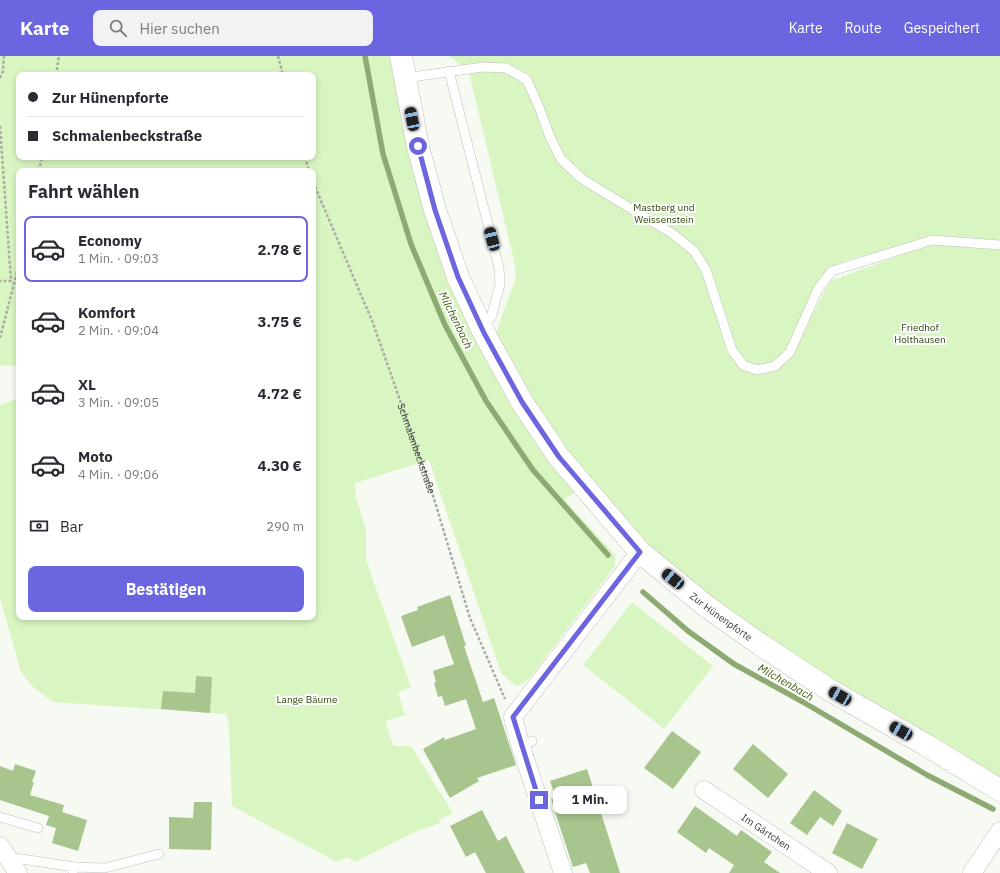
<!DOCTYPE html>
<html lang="de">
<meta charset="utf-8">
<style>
body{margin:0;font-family:"IBM Plex Sans",sans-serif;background:#f2f2f3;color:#2b2b33;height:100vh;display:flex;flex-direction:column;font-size:15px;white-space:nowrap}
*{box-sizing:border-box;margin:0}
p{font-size:13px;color:#7c7c81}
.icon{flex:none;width:22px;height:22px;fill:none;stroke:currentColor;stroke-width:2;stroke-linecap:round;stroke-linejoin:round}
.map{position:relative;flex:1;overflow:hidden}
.sheet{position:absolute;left:16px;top:112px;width:300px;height:452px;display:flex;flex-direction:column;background:#fff;border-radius:8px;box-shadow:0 2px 6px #0003}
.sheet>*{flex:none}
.hud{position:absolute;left:16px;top:16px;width:300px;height:88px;border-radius:8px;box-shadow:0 2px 6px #0003;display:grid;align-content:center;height:88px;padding:0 12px;background:#fff}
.end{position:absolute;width:18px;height:18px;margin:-9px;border:5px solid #6b65df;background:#fff;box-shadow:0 0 0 2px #fff}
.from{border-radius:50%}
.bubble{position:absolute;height:28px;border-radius:8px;background:#fff;box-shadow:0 2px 6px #0003;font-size:13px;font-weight:700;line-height:28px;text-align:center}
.car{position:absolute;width:12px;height:24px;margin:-12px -6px;border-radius:5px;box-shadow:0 0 3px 1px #0007;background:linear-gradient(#222 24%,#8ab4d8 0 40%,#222 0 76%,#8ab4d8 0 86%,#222 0)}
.hud b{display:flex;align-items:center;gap:14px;height:38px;font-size:15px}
.hud b+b{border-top:1px solid #e1e1e2}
.hud i{width:10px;height:10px;background:#2b2b33}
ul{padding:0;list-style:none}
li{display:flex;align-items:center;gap:12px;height:66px;margin:0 8px 6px;padding:0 4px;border:2px solid transparent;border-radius:8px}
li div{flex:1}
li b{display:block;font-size:15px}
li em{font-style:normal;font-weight:700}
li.current{border-color:#6b65df}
li>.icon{width:36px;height:36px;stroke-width:1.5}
h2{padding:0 12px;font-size:18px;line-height:48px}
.pay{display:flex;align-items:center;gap:10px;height:44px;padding:0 12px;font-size:15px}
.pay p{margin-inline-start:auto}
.action{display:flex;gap:8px;margin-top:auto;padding:8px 12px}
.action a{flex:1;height:46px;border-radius:8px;background:#6b65df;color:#fff;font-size:16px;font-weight:700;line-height:46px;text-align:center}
header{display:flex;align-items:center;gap:24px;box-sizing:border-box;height:56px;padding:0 20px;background:#6b65df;color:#fff}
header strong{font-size:19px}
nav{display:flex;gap:22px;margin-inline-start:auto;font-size:14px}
.search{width:280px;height:36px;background:#f2f2f3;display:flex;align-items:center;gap:10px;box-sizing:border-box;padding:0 14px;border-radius:8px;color:#7c7c81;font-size:15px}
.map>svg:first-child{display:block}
</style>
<header>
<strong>Karte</strong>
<div class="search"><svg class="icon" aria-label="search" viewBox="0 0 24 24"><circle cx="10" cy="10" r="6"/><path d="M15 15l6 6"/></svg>Hier suchen</div>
<nav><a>Karte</a><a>Route</a><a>Gespeichert</a></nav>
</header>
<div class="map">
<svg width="1000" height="817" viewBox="0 0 1000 817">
<rect width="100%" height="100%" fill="#f6faf2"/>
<g fill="#d9f6c2" fill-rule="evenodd">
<path d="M0 0H394L491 290 516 222 514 205 469 17 451 1 447 0H1000V185L932 182 847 204 827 214 806 271 830 225 933 187 1000 192V734L672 523 584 431 564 443 615 499V510L529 623 522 628 515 630 501 617 429 404 355 427 356 442 366 473V504L411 631 398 636 405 659 386 665 391 684 394 690H411L453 757 439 764 440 767 415 776 355 806 348 801 337 806 232 750 229 668 226 658 53 646 34 632 21 616 0 542V349L19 342V561H313V115H19V309L0 310ZM19 19H313V101H19Z"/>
<path d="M632 546 713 610 664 673 583 609Z"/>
</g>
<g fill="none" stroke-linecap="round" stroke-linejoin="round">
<g stroke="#8daa73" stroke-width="5.5">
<path d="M365 0 383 98 411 188 445 269 486 345 533 414 608 499"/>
<path d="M643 536 688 575 734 608 803 646 927 719 993 753"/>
</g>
</g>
<g fill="#a7c58d">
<path d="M450 539 466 590H464L483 646 494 642 516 709 477 722 479 725 450 742 423 693 444 681 445 684 476 673 466 643 445 650 442 640 438 641 434 627 436 626 433 615 454 608 444 579 412 591 401 560 418 554 417 551Z"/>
<path d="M196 620 212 621 210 657 161 653 163 635 195 637Z"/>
<path d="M672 675 701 696 673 733 644 712Z"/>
<path d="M753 688 788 718 768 742 733 713Z"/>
<path d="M15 708 36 715 32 726H34L30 739 64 749 62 756 87 764 78 795 52 787 56 772 46 769 49 760 0 744V710L13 715Z"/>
<path d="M587 713 596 741 620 817H590L586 807 573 811 555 756 551 743 556 742 550 725Z"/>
<path d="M814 734 842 755 833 770 820 761 807 779 790 767Z"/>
<path d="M194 746H212L211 794 169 793V761L193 762Z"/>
<path d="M695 750 737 780 741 774 772 796 764 806 780 817H729L734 809 709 792 706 797 677 776Z"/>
<path d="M482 754 498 785 506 780 525 817H486L475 796 466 801 450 770Z"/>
<path d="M847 767 878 783 862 813 832 797Z"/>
</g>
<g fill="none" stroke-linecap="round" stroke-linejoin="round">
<defs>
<g id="service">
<path d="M449 15 499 212 500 228 491 262 480 269"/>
<path d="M405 22 483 11 506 12 527 24 539 51 550 81 561 103 582 123 673 178 694 195 706 214 732 294 743 309 757 314 775 310 790 296 818 233 832 215 932 184 1000 189"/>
<path d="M521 691 532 685"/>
<path d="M0 761 38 772"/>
<path d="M9 801 74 811"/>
<path d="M73 817 74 811 105 812 159 798"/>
</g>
<g id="minor">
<path id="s2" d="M704 734 828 817"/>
<path d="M0 790 18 817"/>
<path d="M563 817 521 691 513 661 640 496"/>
<path d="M972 817 1000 775"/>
</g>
<g id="primary">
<path id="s3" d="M401 0 418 91 435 154 458 221 484 277 522 346 559 401 640 496 706 550 761 589 828 633 926 689 1000 734"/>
</g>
</defs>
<use href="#service" stroke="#bdc1b9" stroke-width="10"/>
<use href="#minor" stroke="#bdc1b9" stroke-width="19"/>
<use href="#primary" stroke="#bdc1b9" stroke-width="23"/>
<g stroke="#a9aca6" stroke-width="2.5" stroke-dasharray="3 2" stroke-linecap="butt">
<path d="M278 0 283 19"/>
<path d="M56 19 59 0"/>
<path d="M0 22 3 15 4 0"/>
<path d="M0 70 11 225H0"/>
<path d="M305 101 309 115"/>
<path d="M39 115 42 101"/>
<path id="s1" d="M313 126 373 267 431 433 470 562 505 643"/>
<path d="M0 282 19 208"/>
</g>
<use href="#service" stroke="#fff" stroke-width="9"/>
<use href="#minor" stroke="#fff" stroke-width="18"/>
<use href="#primary" stroke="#fff" stroke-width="22"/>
</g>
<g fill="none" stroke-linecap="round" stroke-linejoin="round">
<path stroke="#6b65df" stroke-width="5" d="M418 90 435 154 458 221 484 277 522 346 559 401 640 496 513 661 539 744"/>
</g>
<g text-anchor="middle" stroke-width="4" stroke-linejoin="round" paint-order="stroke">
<g font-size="10" fill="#2a4508" stroke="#fff">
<text x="664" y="155">Mastberg und<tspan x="664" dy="12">Weissenstein</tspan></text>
<text x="920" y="275">Friedhof<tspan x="920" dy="12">Holthausen</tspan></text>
<text x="307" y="647">Lange Bäume</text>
</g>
<g font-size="10" fill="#363835" stroke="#fff">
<text dy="4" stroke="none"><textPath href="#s1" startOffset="286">Schmalenbeckstraße</textPath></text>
<text dy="4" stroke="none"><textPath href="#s3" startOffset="664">Zur Hünenpforte</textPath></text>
<text dy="4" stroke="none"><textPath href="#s2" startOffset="75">Im Gärtchen</textPath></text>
</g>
<g font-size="11" font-style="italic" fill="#385b06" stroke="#fff">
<text transform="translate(456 264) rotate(64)" y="4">Milchenbach</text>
<text transform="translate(786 626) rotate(30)" y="4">Milchenbach</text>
</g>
</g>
</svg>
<i class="end from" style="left:418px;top:90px"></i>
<i class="end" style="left:539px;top:744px"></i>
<div class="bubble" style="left:553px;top:730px;width:74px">1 Min.</div>
<i class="car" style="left:412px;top:63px;rotate:349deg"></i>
<i class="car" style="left:492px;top:183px;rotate:345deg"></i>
<i class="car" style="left:673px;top:523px;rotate:309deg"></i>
<i class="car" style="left:840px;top:640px;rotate:300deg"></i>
<i class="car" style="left:901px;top:675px;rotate:300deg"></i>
<div class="hud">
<b><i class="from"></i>Zur Hünenpforte</b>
<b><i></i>Schmalenbeckstraße</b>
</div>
<section class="sheet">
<h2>Fahrt wählen</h2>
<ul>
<li class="current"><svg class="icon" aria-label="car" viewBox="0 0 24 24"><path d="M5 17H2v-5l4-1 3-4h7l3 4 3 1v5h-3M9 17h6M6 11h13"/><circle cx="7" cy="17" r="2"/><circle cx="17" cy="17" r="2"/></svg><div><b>Economy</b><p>1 Min. · 09:03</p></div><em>2.78 €</em></li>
<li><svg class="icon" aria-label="car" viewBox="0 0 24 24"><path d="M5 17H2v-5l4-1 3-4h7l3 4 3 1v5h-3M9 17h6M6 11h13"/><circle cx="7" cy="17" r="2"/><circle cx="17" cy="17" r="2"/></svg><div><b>Komfort</b><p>2 Min. · 09:04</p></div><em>3.75 €</em></li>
<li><svg class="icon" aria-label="car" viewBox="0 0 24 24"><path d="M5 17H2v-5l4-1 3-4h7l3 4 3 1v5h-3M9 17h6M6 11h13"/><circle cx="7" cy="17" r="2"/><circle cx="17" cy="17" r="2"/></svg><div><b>XL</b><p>3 Min. · 09:05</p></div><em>4.72 €</em></li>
<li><svg class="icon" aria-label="car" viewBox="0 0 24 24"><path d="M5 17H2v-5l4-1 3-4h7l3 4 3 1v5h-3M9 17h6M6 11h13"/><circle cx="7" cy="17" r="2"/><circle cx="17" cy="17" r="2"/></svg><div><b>Moto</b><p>4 Min. · 09:06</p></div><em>4.30 €</em></li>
</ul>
<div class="pay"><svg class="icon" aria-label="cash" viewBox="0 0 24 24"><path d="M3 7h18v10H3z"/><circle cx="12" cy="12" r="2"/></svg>Bar<p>290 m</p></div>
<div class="action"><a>Bestätigen</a></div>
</section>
</div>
